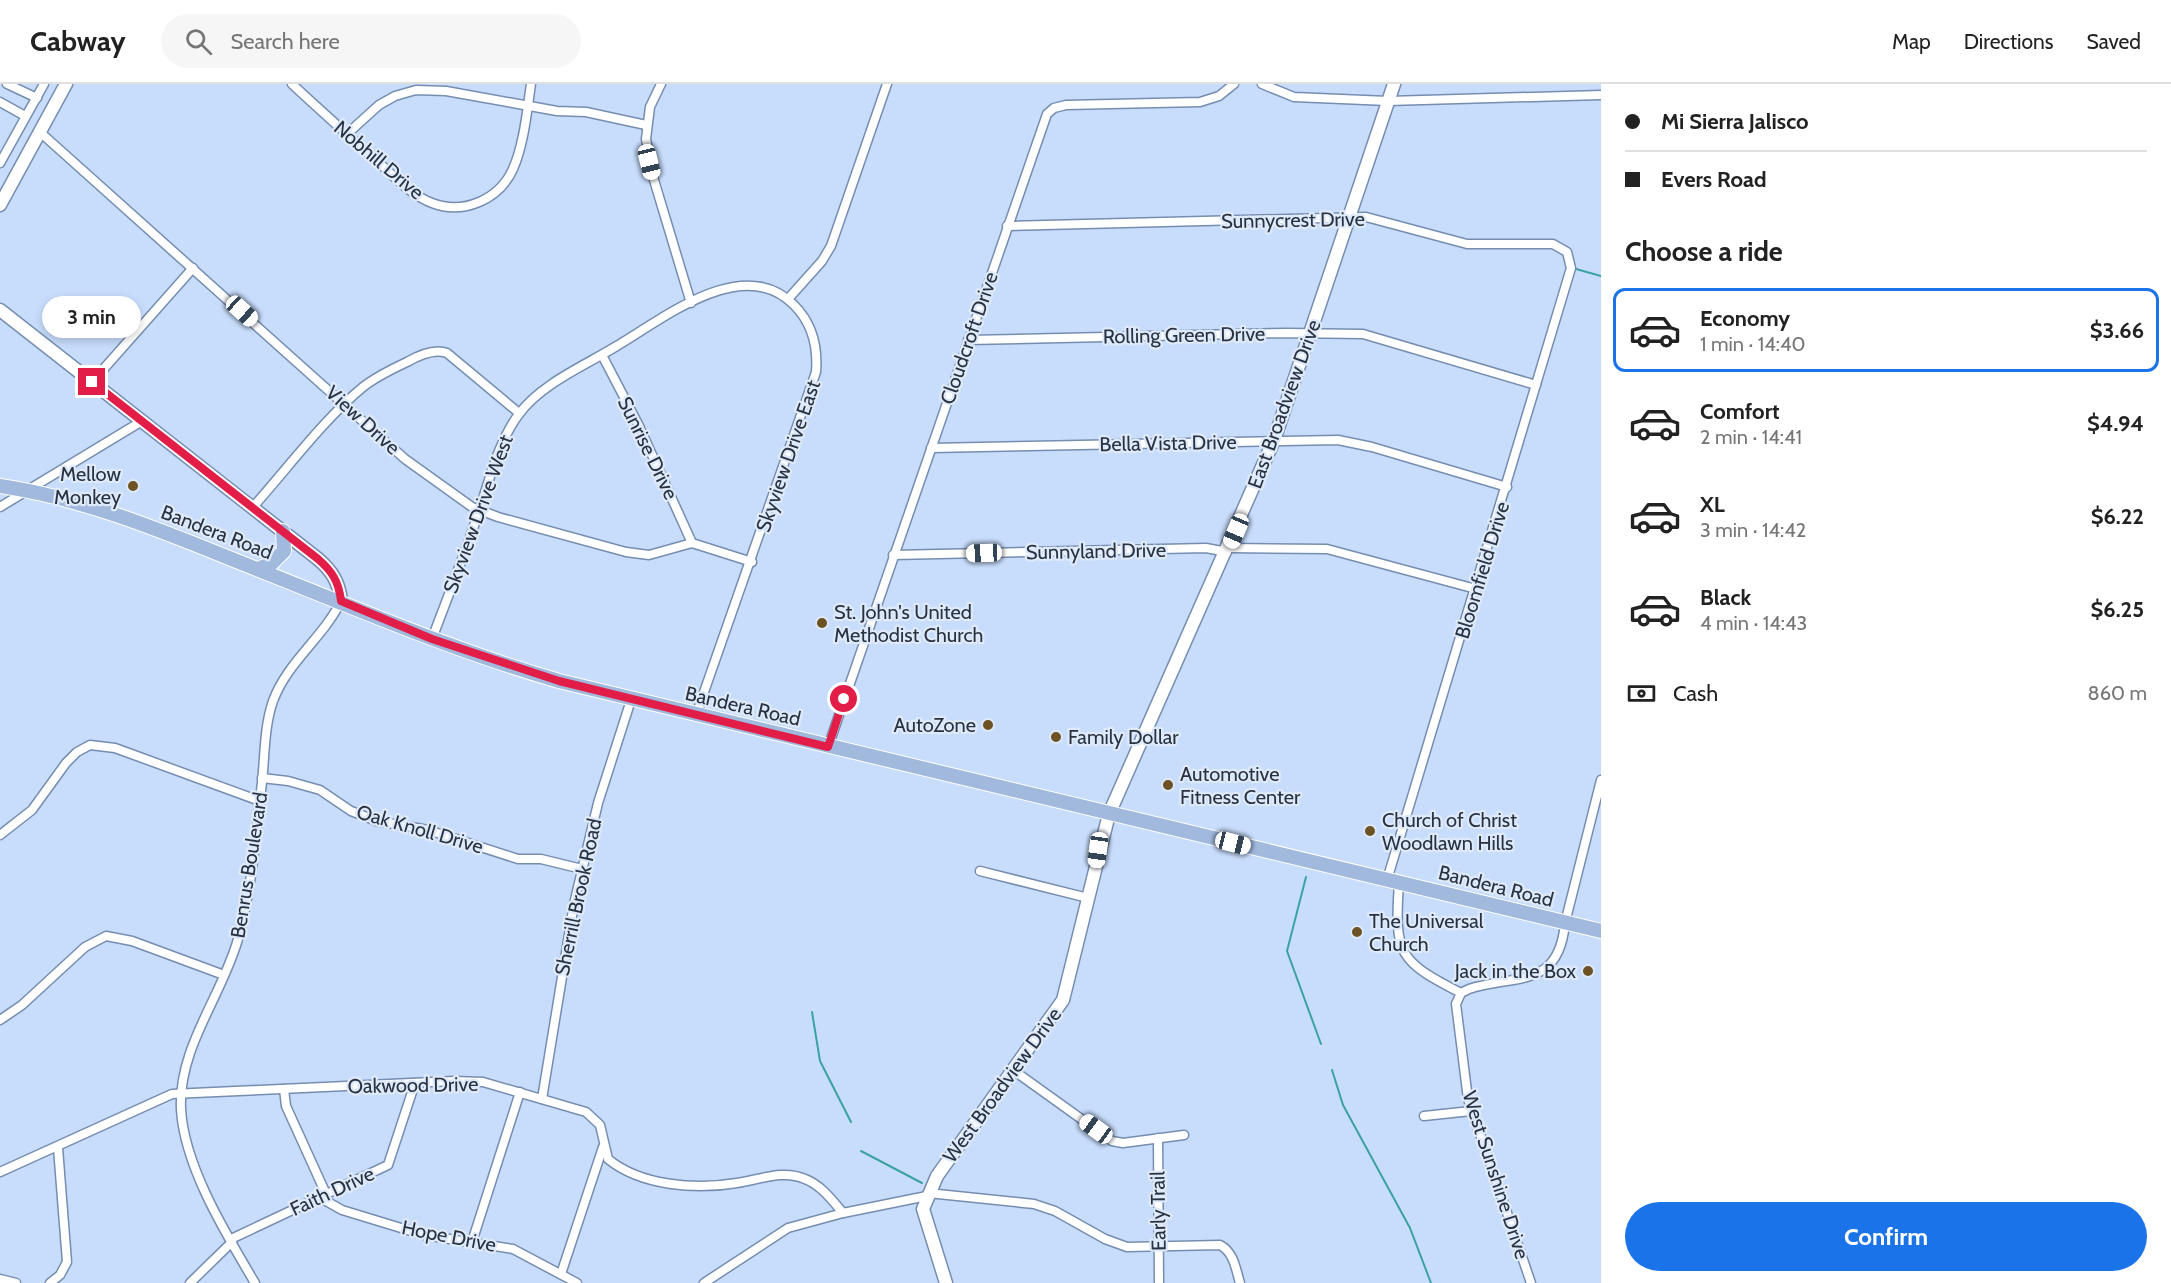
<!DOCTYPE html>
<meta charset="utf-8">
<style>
body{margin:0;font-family:Cabin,sans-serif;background:#f6f6f6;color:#222;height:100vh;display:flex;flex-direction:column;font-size:22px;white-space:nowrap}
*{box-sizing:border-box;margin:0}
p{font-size:20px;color:#767676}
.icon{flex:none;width:33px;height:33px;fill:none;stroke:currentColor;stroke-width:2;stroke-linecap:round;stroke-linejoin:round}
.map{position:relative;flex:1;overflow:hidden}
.sheet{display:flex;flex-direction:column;background:#fff;width:570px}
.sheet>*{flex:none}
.hud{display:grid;align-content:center;height:132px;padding:0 24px;background:#fff}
.end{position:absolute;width:27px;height:27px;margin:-14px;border:8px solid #e11d48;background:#fff;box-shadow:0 0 0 3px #fff}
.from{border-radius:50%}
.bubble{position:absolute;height:42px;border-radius:21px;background:#fff;box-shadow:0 3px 9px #0003;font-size:20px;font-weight:700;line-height:42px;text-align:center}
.car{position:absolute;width:18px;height:36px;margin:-18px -9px;border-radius:8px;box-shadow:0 0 4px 2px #0007;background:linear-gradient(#fff 24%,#345 0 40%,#fff 0 76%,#345 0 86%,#fff 0)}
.hud b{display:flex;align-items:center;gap:21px;height:57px;font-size:22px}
.hud b+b{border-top:2px solid #e0e0e0}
.hud i{width:15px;height:15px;background:#222}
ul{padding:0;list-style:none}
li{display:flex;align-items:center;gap:18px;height:84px;margin:0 12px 9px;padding:0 12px;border:3px solid transparent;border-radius:12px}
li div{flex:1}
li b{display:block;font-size:22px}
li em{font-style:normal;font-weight:700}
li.on{border-color:#1a73e8}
li>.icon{width:54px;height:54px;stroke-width:1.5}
h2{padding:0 24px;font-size:27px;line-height:72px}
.pay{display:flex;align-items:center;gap:15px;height:66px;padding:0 24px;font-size:22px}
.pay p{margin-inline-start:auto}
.cta{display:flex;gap:12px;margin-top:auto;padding:12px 24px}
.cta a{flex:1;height:69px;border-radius:36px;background:#1a73e8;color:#fff;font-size:24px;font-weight:700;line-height:69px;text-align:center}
header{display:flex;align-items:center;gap:36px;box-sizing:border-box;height:84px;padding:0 30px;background:#fff;border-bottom:2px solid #e0e0e0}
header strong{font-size:28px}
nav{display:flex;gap:33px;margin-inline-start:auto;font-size:21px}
.search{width:420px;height:54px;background:#f6f6f6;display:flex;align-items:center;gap:15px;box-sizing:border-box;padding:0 21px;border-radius:33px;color:#767676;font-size:22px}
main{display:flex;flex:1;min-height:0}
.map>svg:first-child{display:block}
</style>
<header>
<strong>Cabway</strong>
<div class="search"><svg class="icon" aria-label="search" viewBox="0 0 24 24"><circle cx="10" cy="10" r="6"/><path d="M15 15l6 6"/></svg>Search here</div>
<nav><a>Map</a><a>Directions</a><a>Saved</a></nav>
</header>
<main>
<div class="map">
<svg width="1601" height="1199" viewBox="0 0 1601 1199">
<rect width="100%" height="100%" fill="#c8ddfc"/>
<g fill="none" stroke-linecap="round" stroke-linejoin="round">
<g stroke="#3ca1a4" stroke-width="2">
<path d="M1576 185 1601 192"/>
<path d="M1306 793 1287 867 1321 960"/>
<path d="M812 928 820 977 851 1038"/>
<path d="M1332 986 1343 1021 1410 1144 1431 1199"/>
<path d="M861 1067 922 1099"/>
</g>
<defs>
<g id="street">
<path d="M7 0 37 14"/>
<path d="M292 0C320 26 349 52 377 77 394 92 410 111 432 119 463 131 499 116 513 85 524 60 527 27 531 0"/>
<path d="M661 0 650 23 646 55 654 96 691 219"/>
<path d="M1262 0 1294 13 1388 17 1601 11"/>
<path d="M0 18 25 32"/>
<path d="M41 49 405 375 472 423 498 433 626 468 649 471 692 459 752 478"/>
<path d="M347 50 379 21 395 12 416 6 446 7 557 27 586 28 646 41"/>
<path d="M0 79 44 0"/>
<path d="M1007 142 1366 133 1467 160H1553L1567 168 1571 184 1387 796"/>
<path d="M788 215 822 177 831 162 887 0"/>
<path d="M968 256 1287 249 1363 250 1536 301"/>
<path d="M602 271 638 340 692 459"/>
<path d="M92 298 193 184"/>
<path d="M931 364 1338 356 1372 363 1507 403"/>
<path d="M0 423 142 337"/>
<path d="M253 423C287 385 324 335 363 303 377 292 392 285 407 278 419 271 434 264 447 269L519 329"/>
<path d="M1229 464 1327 465 1476 505"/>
<path d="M893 471 1206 464 1227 468"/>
<path d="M432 555C448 512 465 470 479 427 490 395 498 358 519 330 541 300 584 282 615 263 663 235 743 169 794 221 812 239 818 263 816 288L696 631"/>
<path d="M828 663 1047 30 1054 24 1066 21 1200 18 1219 12 1234 0"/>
<path d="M262 694 288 697 320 706 351 727 377 737 428 746 518 775H541L582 785"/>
<path d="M0 751 32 726 66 679 77 668 90 661 115 664 260 717"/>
<path d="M980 787 1088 814"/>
<path d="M1399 799C1394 871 1399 877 1461 909"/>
<path d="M0 936 22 921 85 863 106 852 132 857 224 891"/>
<path d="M1013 986 1112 1057 1123 1059 1184 1051"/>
<path d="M284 1005 286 1022 326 1110"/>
<path d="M542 1015 574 820 598 719 631 616"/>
<path d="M1424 1032 1471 1027"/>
<path d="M1158 1054 1159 1199"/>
<path d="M0 1088 172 1010 454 997 483 998 586 1028 600 1041 608 1075C641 1102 696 1106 737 1099 759 1096 783 1085 805 1095 821 1101 832 1116 843 1129L927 1112"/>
<path d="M928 1109 1034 1120 1055 1127 1105 1155 1127 1163 1220 1161C1234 1168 1236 1186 1240 1199"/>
<path d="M319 1113 342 1126 424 1151 513 1165 577 1199"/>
<path d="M231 1155 388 1081 415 999"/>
<path d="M472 1158 520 1008"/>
<path d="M561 1190 603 1063"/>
<path d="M0 1195 16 1199"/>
<path d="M50 1199 60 1191 67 1178 58 1064"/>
<path d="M190 1199 232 1158"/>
<path d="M255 1199C226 1150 184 1082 181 1025 178 964 222 912 238 855 252 804 256 750 262 698 265 671 264 643 273 617 288 577 323 554 341 517"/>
<path d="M704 1199 788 1144 843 1129"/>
<path d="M1531 1199 1468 1015 1456 920 1461 909 1469 905C1514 890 1559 906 1565 839L1601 696"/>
</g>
<g id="secondary">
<path d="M0 121 66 0"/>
<path d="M0 226 318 475C332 487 339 498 341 517"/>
<path d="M946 1199 923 1125 937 1092 1063 916 1109 730 1274 356 1394 0"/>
</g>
<g id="primary">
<path d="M0 402C81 414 158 445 234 476 341 518 448 565 559 597L1601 847"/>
<path d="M258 485 272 479 284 467 283 447"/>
</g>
</defs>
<use href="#street" stroke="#758db1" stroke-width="11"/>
<use href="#secondary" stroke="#758db1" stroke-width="15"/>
<use href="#primary" stroke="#fff" stroke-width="16"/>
<use href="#street" stroke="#fff" stroke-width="8"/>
<use href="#secondary" stroke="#fff" stroke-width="12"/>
<use href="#primary" stroke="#a0b9dd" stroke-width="14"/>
</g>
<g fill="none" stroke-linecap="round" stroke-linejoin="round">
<path stroke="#e11d48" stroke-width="8" d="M92 298 318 475C332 487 339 498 341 517L432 555 559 597 828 663 844 615"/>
</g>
<g fill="#6d5224" stroke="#dee9f9" stroke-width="2">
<circle cx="133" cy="402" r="6"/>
<circle cx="822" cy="539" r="6"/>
<circle cx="988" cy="641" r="6"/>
<circle cx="1056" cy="653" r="6"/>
<circle cx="1168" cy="701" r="6"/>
<circle cx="1370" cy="747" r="6"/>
<circle cx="1357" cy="848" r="6"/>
<circle cx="1588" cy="887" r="6"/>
</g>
<g text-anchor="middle" stroke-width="4.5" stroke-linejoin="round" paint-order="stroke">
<g font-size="20" fill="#283241" stroke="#dee9f9">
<text transform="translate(379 76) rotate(40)" y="7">Nobhill Drive</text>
<text transform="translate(1293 136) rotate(-1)" y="7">Sunnycrest Drive</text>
<text transform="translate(1184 251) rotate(-1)" y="7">Rolling Green Drive</text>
<text transform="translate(969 254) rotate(-71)" y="7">Cloudcroft Drive</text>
<text transform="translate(1284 320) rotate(-70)" y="7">East Broadview Drive</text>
<text transform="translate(363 336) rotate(42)" y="7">View Drive</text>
<text transform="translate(1168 359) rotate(-1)" y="7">Bella Vista Drive</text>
<text transform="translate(648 364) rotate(64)" y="7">Sunrise Drive</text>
<text transform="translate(788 372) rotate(-71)" y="7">Skyview Drive East</text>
<text transform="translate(478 430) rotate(-70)" y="7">Skyview Drive West</text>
<text transform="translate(217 448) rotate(21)" y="7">Bandera Road</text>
<text transform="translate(1096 467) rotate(-1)" y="7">Sunnyland Drive</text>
<text transform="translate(1482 486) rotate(-73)" y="7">Bloomfield Drive</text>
<text transform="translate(743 622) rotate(13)" y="7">Bandera Road</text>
<text transform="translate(420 745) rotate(16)" y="7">Oak Knoll Drive</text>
<text transform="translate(249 781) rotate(-81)" y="7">Benrus Boulevard</text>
<text transform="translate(1496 802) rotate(14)" y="7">Bandera Road</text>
<text transform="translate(578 813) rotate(-78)" y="7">Sherrill Brook Road</text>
<text transform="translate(413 1001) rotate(-1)" y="7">Oakwood Drive</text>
<text transform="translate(1002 1001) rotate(-54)" y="7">West Broadview Drive</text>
<text transform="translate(1496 1091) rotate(72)" y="7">West Sunshine Drive</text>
<text transform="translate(332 1107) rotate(-25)" y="7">Faith Drive</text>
<text transform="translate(1158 1127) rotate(-91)" y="7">Early Trail</text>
<text transform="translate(449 1152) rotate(11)" y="7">Hope Drive</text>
</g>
<g font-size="20" fill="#283241" stroke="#dee9f9" text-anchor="start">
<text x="121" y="397" text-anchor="end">Mellow<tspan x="121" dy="23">Monkey</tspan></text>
<text x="834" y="535">St. John's United<tspan x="834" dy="23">Methodist Church</tspan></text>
<text x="976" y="648" text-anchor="end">AutoZone</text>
<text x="1068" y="660">Family Dollar</text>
<text x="1180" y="697">Automotive<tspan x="1180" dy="23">Fitness Center</tspan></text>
<text x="1382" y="743">Church of Christ<tspan x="1382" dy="23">Woodlawn Hills</tspan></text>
<text x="1369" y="844">The Universal<tspan x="1369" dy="23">Church</tspan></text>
<text x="1576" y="894" text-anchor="end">Jack in the Box</text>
</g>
</g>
</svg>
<i class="end from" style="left:844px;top:615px"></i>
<i class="end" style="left:92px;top:298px"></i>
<div class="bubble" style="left:42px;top:212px;width:99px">3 min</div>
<i class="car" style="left:649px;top:78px;rotate:166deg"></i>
<i class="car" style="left:242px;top:227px;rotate:132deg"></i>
<i class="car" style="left:1236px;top:447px;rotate:203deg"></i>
<i class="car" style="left:984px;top:469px;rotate:268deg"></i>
<i class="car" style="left:1233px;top:759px;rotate:104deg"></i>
<i class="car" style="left:1098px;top:766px;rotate:188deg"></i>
<i class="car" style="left:1096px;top:1045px;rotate:306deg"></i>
</div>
<section class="sheet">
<div class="hud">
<b><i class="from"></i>Mi Sierra Jalisco</b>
<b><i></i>Evers Road</b>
</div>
<h2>Choose a ride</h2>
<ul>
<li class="on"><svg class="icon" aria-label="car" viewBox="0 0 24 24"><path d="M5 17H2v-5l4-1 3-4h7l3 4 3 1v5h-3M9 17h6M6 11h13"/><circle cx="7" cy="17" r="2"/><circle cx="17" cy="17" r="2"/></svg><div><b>Economy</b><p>1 min · 14:40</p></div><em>$3.66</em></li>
<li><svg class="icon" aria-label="car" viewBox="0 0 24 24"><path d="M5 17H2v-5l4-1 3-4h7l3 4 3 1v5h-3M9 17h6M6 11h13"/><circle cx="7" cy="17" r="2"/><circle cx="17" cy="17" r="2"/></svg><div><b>Comfort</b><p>2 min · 14:41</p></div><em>$4.94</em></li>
<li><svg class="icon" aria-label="car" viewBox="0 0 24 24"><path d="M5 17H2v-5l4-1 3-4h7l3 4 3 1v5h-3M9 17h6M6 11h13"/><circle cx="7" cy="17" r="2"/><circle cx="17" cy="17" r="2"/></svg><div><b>XL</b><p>3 min · 14:42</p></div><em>$6.22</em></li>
<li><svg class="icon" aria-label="car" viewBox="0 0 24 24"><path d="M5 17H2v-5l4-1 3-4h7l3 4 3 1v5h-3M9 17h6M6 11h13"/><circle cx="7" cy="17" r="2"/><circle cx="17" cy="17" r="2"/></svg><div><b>Black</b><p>4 min · 14:43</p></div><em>$6.25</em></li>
</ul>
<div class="pay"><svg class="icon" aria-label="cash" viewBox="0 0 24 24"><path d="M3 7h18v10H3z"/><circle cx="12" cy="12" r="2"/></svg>Cash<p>860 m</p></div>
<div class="cta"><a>Confirm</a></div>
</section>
</main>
